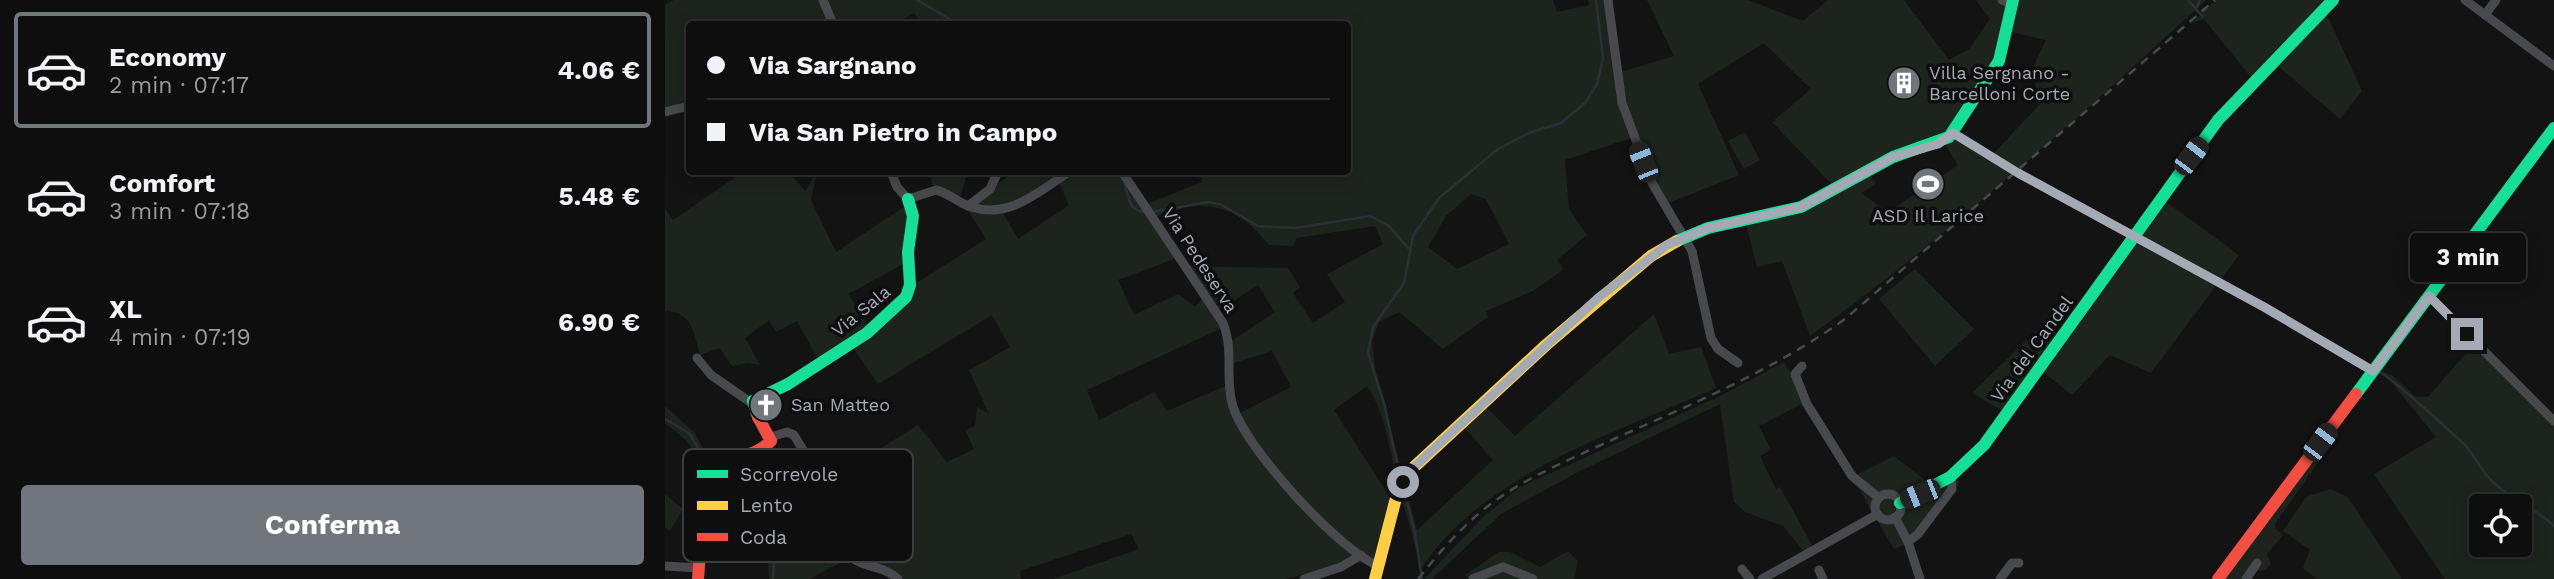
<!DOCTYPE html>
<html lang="it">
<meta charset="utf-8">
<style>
body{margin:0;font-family:"Work Sans",sans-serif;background:#1c1c1d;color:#f1f3f6;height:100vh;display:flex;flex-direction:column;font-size:26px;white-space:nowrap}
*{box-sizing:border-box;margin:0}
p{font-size:23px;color:#9b9c9e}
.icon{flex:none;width:38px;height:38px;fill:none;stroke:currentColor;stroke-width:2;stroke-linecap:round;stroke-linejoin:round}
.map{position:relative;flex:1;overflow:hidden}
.panel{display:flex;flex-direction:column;background:#0e0e0f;width:665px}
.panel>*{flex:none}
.top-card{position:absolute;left:21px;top:21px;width:665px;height:154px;border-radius:7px;box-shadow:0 4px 18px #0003,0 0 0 2px #2e2e2f;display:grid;align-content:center;height:154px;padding:0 21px;background:#0e0e0f}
.controls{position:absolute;left:1804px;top:494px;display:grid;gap:14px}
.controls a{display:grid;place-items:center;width:63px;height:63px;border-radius:7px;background:#0e0e0f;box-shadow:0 4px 18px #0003,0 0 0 2px #2e2e2f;font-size:35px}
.end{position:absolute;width:32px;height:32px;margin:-16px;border:9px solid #a4aab4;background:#111;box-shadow:0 0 0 4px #111}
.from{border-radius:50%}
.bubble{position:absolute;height:49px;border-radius:7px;background:#0e0e0f;box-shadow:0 4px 18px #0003,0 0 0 2px #2e2e2f;font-size:23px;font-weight:700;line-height:49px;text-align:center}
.car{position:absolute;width:21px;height:42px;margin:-21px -10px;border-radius:9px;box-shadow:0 0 5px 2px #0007;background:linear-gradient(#222 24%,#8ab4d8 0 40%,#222 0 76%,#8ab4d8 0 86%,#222 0)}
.top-card b{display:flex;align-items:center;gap:24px;height:66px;font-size:26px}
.top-card b+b{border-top:2px solid #2e2e2f}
.top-card i{width:18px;height:18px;background:#f1f3f6}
ul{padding:12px 0 0;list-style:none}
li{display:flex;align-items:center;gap:21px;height:116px;margin:0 14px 10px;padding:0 7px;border:4px solid transparent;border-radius:7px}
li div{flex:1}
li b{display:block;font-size:26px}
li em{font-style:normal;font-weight:700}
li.selected{border-color:#71757c}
li>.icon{width:63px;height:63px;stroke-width:1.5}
.button{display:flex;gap:14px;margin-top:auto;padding:14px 21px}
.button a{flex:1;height:80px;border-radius:7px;background:#71757c;color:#fff;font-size:28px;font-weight:700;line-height:80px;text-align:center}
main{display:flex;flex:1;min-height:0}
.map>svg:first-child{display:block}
</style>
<main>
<section class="panel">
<ul>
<li class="selected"><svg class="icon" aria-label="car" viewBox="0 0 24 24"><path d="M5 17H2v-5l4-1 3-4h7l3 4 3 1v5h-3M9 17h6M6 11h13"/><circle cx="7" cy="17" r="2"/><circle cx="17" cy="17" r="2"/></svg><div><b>Economy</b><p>2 min · 07:17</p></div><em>4.06 €</em></li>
<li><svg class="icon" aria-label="car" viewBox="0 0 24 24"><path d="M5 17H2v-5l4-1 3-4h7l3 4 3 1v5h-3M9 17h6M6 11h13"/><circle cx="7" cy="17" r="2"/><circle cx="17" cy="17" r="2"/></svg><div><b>Comfort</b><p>3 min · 07:18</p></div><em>5.48 €</em></li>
<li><svg class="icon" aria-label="car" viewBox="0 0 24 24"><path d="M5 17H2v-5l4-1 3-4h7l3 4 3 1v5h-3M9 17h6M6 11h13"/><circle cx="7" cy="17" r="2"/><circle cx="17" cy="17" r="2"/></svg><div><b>XL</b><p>4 min · 07:19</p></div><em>6.90 €</em></li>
</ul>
<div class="button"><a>Conferma</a></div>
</section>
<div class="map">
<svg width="1889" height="579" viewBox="0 0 1889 579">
<rect width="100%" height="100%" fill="#131314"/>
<g fill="#1d241e" fill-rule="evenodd">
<path d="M9 0H888L892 12 924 5 923 0H940L949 74 1009 56 982 0H1083L1138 21 1163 0H1239L1284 60 1304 49 1325 19 1311 0H1541C1414 117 1285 235 1145 336L1117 261 1092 267 1079 216 1173 191 1107 122 1146 89 1099 43 1033 84 1074 175 996 206 966 138 900 160 904 209 922 235 892 260 899 269 868 291 821 311 823 317 778 349 734 312 714 322 707 341 711 374 752 530 828 460 798 426 819 405 850 436 989 314 1004 354 1036 347 1051 388C952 432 815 475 755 571 750 541 741 514 733 485 724 451 722 415 702 386L669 410 726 499 711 561 677 563 622 579H388L474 549 466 534 355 571 356 579H232L194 553 144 579H104L103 558C89 547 64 544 55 531L61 509 57 480 44 473 21 440 0 423V406L29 432 46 462 60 475 69 512 92 504 121 542 168 519 157 485 253 425 282 462 309 449 300 430 310 426 312 407 324 414 304 370 345 347 327 315 213 384 188 348 157 367 132 321 111 332 104 320 80 338 95 365 83 363 67 366 55 348 35 355C29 333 27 311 0 311V208L8 220 78 172H124L140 191 152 172 146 200 171 252 242 205 244 261 183 294 207 331 253 282 321 239 301 207 349 172H465L469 194 477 206 537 182 535 172H682V24H257L249 13 230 24H24V105L0 113V5ZM1339 30 1381 40 1366 72 1376 103 1329 153 1293 129 1332 56ZM1279 142 1293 165 1223 212 1196 193 1211 184 1205 174 1236 155ZM393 181 404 205 353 239 337 211ZM806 194 821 199 844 244 792 269 763 247 781 216ZM527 205C565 207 579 215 604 245L628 246 632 238 710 226 718 244 662 274 680 302 648 323 628 293 635 287 623 268 517 266 543 293 530 307 513 294 469 315 453 280 512 258 485 218ZM593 285 610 312 566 341V364L607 351 626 387 575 413 565 384 502 411 489 392 434 420 422 390 559 327 554 310Z"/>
<path d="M1551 0H1673L1662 15 1697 91 1675 119 1613 66 1593 86 1539 19 1525 24Z"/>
<path d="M1080 132 1095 160 1079 169 1063 141Z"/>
<path d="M264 172H303L295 197 267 185Z"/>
<path d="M1497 199 1574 255 1486 373 1445 355 1407 395 1373 368 1341 413 1307 393 1375 327 1389 341Z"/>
<path d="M1250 269 1309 329 1270 366 1214 299Z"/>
<path d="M1811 342 1889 418V579H1780L1709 474 1771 437 1718 372 1727 375 1751 397H1763ZM1816 506H1855V544H1816Z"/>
<path d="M1119 362 1143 401 1094 426 1106 450 1095 456 1111 489 1115 487 1149 549 1139 552 1118 526 1080 512 1069 502 1055 404 911 473 836 514 767 579H759L819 516 855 487 1055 396Z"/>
<path d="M1661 424 1673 434 1610 524V529L1618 535 1602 554 1606 564 1601 570 1592 571 1586 579H1547Z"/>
<path d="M1229 456 1270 488 1288 478 1295 482 1260 530 1257 538 1229 549 1187 477Z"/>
<path d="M1665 489 1683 497 1737 579H1652L1638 568 1645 550 1618 531 1641 497Z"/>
<path d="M0 494 18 509 5 531 0 527Z"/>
<path d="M903 551 913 561 909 579H804L801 575 833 552H845L875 567Z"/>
</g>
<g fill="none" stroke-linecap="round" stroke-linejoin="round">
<g stroke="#293136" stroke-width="2.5">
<path d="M252 0 293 24"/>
<path d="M1523 0 1537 16"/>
<path d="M1531 9 1535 0"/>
<path d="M460 185C464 199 464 211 481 212"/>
<path d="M488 212 543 202 555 204 593 226 631 228 705 216 724 226 743 248"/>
<path d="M1714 371C1745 393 1771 419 1799 444 1810 455 1816 472 1828 482 1846 500 1871 508 1889 526"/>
<path d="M0 419 24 433 46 469"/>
<path d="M55 474C74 491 56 515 60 527 67 545 97 542 109 554L108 579"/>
<path d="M736 481 719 403 703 353 708 327 739 283 748 236 774 198 833 149 864 133 896 123 920 103 932 84 938 58 931 0"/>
<path d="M740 494 750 533 757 579"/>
</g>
<g stroke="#48494c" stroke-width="9">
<path d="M158 0 168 24"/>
<path d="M943 0 957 103 987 183 1027 251 1046 338 1053 349 1073 363"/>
<path d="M1337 0 1347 4"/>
<path d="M1800 0 1889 66"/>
<path d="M1820 15 1831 0"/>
<path d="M0 112 24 106"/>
<path d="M1288 133 1353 173 1599 307 1708 371"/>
<path d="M226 172 232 187 243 199 271 190C284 193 293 203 306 207 345 219 373 192 404 172"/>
<path d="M457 172 558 323C569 350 560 376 567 403 577 445 674 551 714 566"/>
<path d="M303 206 325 189 333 172"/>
<path d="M1764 296 1889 421"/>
<path d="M32 358 46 375 88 404"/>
<path d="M1137 366 1130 374 1142 404 1187 476 1214 498"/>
<path d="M106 437 122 432 129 435C137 449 147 463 153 478 163 504 164 536 186 557 198 568 218 565 233 579"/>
<circle cx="1223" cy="507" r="13"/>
<path d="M1230 517 1243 542 1255 579"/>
<path d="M1243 542 1253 534 1287 489 1286 476"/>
<path d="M0 566 33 568"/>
<path d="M1077 569 1085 579"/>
<path d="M1154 570 1158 579"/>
<path d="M639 579 676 567 696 555"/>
<path d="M808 579 838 567 868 579"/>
<path d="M1097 579 1213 514"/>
<path d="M1335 579 1347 563H1354"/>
<path d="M1581 579 1592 563"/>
</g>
<g stroke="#16e098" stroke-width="12">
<path d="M1012 241 1043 228 1136 207 1228 157 1284 137 1334 61 1348 0"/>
<path d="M1691 394 1889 128"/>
<path d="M93 417 88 401 123 384 202 333 241 297 245 285 243 252 248 216 243 199"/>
<path d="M1235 503 1285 477 1319 445 1553 120 1668 0"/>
</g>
<path stroke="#ffcf43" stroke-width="12" d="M710 579 731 498 748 468 881 345 986 256 1012 241"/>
<g stroke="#f24e42" stroke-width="12">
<path d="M33 579 35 552 44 530 50 470C67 456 90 457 106 441L93 417"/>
<path d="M1553 579 1691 394"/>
</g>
<path stroke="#484a4c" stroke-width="2.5" stroke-dasharray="9 7" stroke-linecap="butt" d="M753 579C774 553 796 527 823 506 861 477 906 459 949 439 1029 403 1109 370 1180 319L1550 0"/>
</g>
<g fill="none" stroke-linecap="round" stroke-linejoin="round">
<path stroke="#a4aab4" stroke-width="9" d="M738 482 748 468 933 298 1002 245 1043 228 1136 207 1228 157 1273 144 1288 133 1353 173 1599 307 1708 371 1764 296 1802 334"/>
</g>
<defs>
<symbol id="building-disc" viewBox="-11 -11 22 22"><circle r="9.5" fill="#71757c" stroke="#0e0e0f"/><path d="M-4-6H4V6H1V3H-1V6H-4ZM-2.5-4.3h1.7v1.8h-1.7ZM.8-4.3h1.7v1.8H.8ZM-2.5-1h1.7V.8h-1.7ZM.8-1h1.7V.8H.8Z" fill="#fff"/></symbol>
<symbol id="stadium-disc" viewBox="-11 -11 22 22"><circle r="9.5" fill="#71757c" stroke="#0e0e0f"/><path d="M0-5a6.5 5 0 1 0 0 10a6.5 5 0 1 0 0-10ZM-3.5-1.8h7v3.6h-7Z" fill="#fff"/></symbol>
<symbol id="church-disc" viewBox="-11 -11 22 22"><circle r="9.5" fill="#71757c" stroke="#0e0e0f"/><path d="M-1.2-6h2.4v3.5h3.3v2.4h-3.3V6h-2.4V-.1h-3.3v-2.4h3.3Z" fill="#fff"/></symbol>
</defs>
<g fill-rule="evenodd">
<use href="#building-disc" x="1220" y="64" width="38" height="38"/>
<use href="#stadium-disc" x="1244" y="165" width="38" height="38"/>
<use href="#church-disc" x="82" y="386" width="38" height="38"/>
</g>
<g text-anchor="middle" stroke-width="7" stroke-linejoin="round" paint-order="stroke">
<g font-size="18" fill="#a4aab4" stroke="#0e0e0f" text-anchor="start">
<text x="1264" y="79">Villa Sergnano -<tspan x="1264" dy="21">Barcelloni Corte</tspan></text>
<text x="1263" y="222" text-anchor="middle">ASD Il Larice</text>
<text x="126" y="411">San Matteo</text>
</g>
<g font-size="18" fill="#a4aab4" stroke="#0e0e0f">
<text transform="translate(535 260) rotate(57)" y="6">Via Pedeserva</text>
<text transform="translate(196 311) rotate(-39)" y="6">Via Sala</text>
<text transform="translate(1367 349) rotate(-54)" y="6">Via del Candel</text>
</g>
</g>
<rect x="18" y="449" width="230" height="113" rx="10" fill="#0e0e0f" stroke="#3b3d41" stroke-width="2"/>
<rect x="32" y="470" width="31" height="8" fill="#16e098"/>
<rect x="32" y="501" width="31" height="9" fill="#ffcf43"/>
<rect x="32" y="533" width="31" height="8" fill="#f24e42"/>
<g font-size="19" fill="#a4aab4">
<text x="75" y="481">Scorrevole</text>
<text x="75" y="512">Lento</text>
<text x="75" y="544">Coda</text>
</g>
</svg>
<div class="controls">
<a><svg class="icon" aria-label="locate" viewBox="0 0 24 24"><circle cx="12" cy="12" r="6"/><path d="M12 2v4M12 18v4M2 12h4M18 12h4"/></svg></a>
</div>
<i class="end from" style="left:738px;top:482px"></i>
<i class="end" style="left:1802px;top:334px"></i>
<div class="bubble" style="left:1745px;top:233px;width:116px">3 min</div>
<i class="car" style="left:1526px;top:156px;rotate:37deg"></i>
<i class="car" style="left:978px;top:162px;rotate:338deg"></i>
<i class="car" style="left:1655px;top:442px;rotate:37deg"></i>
<i class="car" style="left:1255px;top:494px;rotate:248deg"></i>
<div class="top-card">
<b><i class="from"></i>Via Sargnano</b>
<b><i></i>Via San Pietro in Campo</b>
</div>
</div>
</main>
